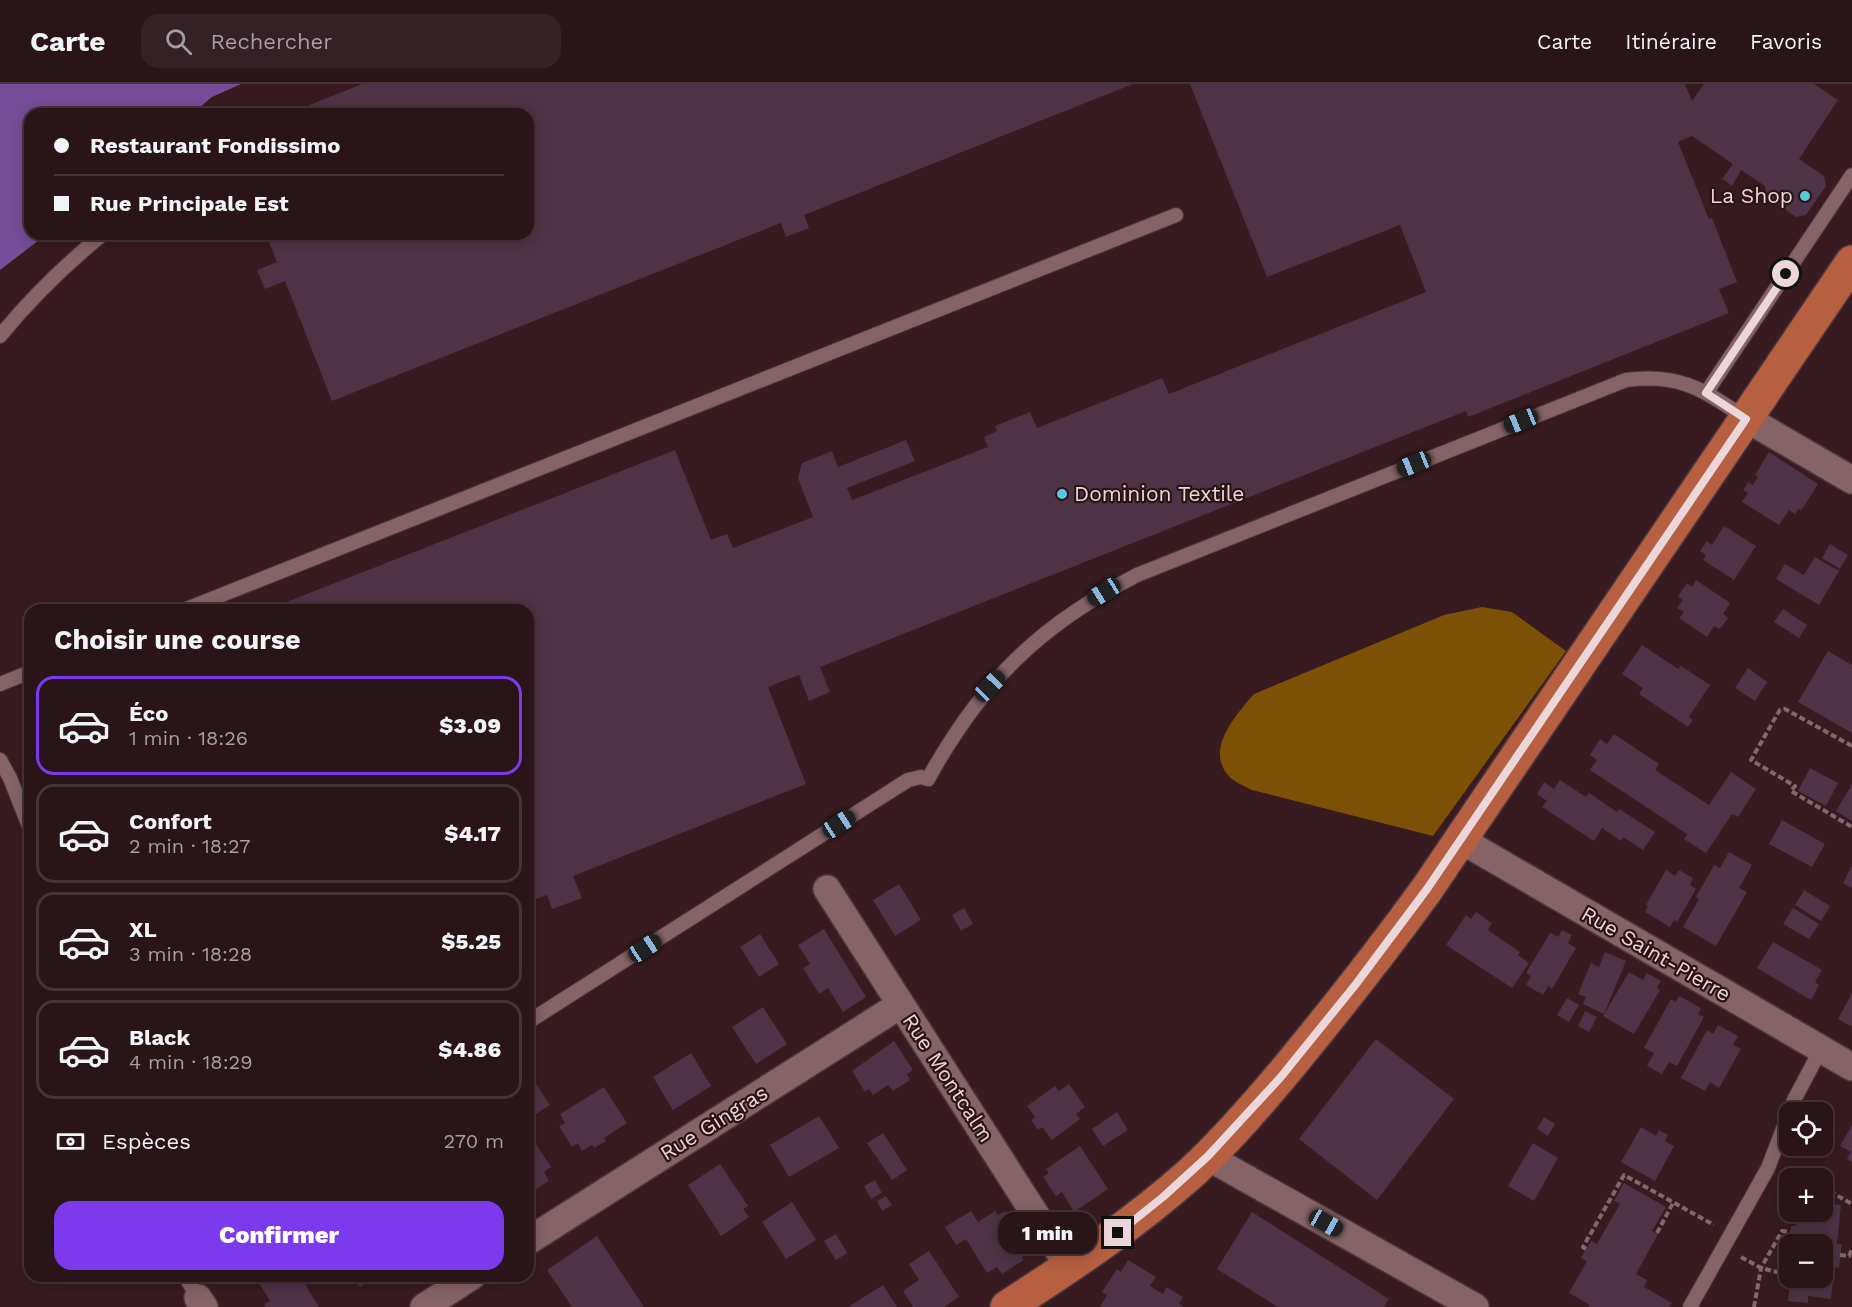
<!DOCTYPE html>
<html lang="fr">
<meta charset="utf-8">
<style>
body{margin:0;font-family:"Work Sans",sans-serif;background:#352125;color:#f1f3f6;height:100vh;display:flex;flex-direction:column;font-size:22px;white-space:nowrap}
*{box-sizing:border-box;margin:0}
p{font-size:20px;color:#a59ea2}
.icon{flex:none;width:33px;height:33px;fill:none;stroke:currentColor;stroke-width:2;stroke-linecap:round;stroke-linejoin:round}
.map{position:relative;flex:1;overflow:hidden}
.drawer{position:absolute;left:24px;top:520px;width:510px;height:678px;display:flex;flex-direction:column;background:#291418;border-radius:18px;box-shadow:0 3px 15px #0003,0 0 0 2px #453337}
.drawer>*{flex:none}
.top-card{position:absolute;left:24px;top:24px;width:510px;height:132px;border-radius:18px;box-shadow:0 3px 15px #0003,0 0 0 2px #453337;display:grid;align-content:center;height:132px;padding:0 30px;background:#291418}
.controls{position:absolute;left:1779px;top:1018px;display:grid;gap:12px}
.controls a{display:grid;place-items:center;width:54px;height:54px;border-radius:12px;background:#291418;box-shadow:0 3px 15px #0003,0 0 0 2px #453337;font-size:30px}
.end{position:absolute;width:27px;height:27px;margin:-14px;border:8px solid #ebd7d9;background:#111;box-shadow:0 0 0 3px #111}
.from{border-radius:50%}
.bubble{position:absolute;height:42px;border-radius:18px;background:#291418;box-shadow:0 3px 15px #0003,0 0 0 2px #453337;font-size:20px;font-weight:800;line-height:42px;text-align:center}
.car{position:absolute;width:18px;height:36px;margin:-18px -9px;border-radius:8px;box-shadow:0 0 4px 2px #0007;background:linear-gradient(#222 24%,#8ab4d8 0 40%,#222 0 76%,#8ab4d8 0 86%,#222 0)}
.top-card b{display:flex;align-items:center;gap:21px;height:57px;font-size:22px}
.top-card b+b{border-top:2px solid #453337}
.top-card i{width:15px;height:15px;background:#f1f3f6}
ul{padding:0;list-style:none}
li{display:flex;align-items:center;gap:18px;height:99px;margin:0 12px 9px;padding:0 18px;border:3px solid #453337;border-radius:18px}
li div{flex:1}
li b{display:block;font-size:22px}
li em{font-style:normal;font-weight:800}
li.on{border-color:#7c3aed}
li>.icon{width:54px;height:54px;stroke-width:1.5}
h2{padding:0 30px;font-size:27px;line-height:72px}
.pay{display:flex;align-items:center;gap:15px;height:66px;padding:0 30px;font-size:22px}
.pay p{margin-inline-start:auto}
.primary-button{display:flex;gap:12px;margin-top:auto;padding:12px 30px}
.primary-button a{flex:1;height:69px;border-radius:18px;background:#7c3aed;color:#fff;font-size:24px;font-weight:800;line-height:69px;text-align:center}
header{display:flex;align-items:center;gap:36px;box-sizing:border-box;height:84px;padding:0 30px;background:#291418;border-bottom:2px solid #453337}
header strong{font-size:28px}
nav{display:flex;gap:33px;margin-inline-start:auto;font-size:21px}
.search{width:420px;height:54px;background:#352125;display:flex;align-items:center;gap:15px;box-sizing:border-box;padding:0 21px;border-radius:18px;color:#a59ea2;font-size:22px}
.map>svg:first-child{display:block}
</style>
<header>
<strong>Carte</strong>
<div class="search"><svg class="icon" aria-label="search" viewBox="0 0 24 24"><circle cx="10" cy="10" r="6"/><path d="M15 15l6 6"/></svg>Rechercher</div>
<nav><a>Carte</a><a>Itinéraire</a><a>Favoris</a></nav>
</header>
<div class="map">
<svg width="1852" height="1223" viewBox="0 0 1852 1223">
<rect width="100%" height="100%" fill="#371b20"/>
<path fill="#7c5106" d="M1482 523 1512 528 1566 567 1433 752 1252 706C1244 702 1232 697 1227 690 1206 663 1237 630 1254 610L1444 531Z"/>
<path fill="#764d98" d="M0 0H241L212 13 192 30H30V150H47L0 186Z"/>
<g fill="#4d3345">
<path d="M362 0H1133L804 131 809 144 786 153 781 139 332 317 285 197 265 205 257 186 277 178 266 150H528V30H287Z"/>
<path d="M1190 0H1685L1692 17 1704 0H1814L1838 16 1799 75 1824 92 1826 102 1806 131 1796 133 1766 112 1765 102 1741 86 1732 102 1722 95 1733 80 1692 52 1678 58 1709 135 1712 134 1737 198 1719 205 1729 229 1468 333 1466 327 820 583 830 608 809 617 799 591 768 603 806 700 573 792 582 814 552 825 547 811 528 818V526H266L675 366 711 456 727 450 733 464 813 433 798 394 802 379 832 367 838 383 906 356 915 377 847 404 852 416 988 363 984 353 997 347 995 342 1030 328 1037 344 1162 294 1169 310 1426 208 1400 141 1267 193Z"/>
<path d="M1769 368 1818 400 1801 427 1798 425 1795 430 1789 426 1779 441 1742 418 1748 409 1743 406 1748 398 1753 401 1758 393 1755 391Z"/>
<path d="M1724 442 1756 462 1734 496 1703 476 1706 471 1700 467 1707 457 1712 461Z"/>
<path d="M1830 460 1848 471 1840 485 1822 474Z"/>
<path d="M1815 473 1839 487 1819 521 1776 495 1785 480 1804 491Z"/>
<path d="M1696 496 1730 519 1723 530 1728 534 1720 545 1714 542 1707 553 1679 534 1684 528 1677 524 1683 516 1678 512 1687 499 1692 503Z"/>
<path d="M1783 525 1807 541 1799 554 1774 538Z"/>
<path d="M1642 561 1678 585 1681 582 1710 601 1689 633 1693 636 1688 643 1639 610 1643 604 1622 590Z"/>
<path d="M1828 567 1852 581V649L1798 618Z"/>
<path d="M1748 584 1767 598 1755 617 1735 604Z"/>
<path d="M1614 650 1659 680 1655 686 1709 721 1731 688 1756 705 1738 733 1732 730 1706 769 1684 755 1687 750 1590 686 1597 676 1590 671 1600 655 1607 660Z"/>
<path d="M1810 684 1838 699 1826 722 1798 707Z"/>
<path d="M1560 696 1586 713 1589 709 1617 728 1619 725 1655 748 1643 766 1623 753 1621 757 1602 744 1594 757 1542 723 1547 717 1537 710 1544 698 1554 705Z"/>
<path d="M1852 700V737L1836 727Z"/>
<path d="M1782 736 1825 760 1812 783 1769 760Z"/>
<path d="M1729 768 1752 781 1739 804 1747 808 1716 862 1683 843 1699 815 1696 813 1714 781 1720 784Z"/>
<path d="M1852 782V804L1843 799Z"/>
<path d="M1666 786 1675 792 1679 786 1693 794 1690 801 1696 805 1677 838 1674 836 1670 843 1645 828 1648 822 1646 821Z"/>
<path d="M899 800 921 836 895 852 873 816Z"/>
<path d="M1804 806 1830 822 1821 837 1795 821Z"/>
<path d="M964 824 973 840 961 847 952 831Z"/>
<path d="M1793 824 1819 840 1809 855 1783 840Z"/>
<path d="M1476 828 1492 839 1488 846 1520 868 1518 871 1529 879 1512 904 1446 861 1466 831 1471 835Z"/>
<path d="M824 845 866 913 843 928 828 904 819 910 803 884 810 880 798 861Z"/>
<path d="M1562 846 1572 851 1568 859 1576 864 1552 905 1548 902 1543 911 1526 901 1531 892 1526 889 1550 849 1558 853Z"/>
<path d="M760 850 779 880 759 893 740 863Z"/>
<path d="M1773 858 1822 886 1815 898 1819 901 1811 916 1757 884Z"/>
<path d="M1605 868 1626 877 1604 930 1583 920 1586 913 1578 910 1591 879 1599 883Z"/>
<path d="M1629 888 1643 896 1647 889 1661 897 1657 904 1660 906 1634 950 1603 932Z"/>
<path d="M1852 909V943L1838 935Z"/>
<path d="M1679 912 1701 924 1698 930 1704 933 1677 982 1669 978 1662 990 1647 982 1654 969 1644 964 1671 915 1676 918Z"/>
<path d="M1567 914 1579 921 1569 938 1557 931Z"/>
<path d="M763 923 787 960 756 980 732 943Z"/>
<path d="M1585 927 1597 933 1589 948 1578 942Z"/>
<path d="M1718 941 1738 952 1733 961 1741 965 1719 1004 1710 998 1705 1007 1681 994 1707 946 1713 950Z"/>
<path d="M1376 955 1454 1015 1377 1116 1299 1055Z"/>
<path d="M894 957 913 986 907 990 910 996 893 1007 888 1001 873 1011 869 1005 865 1008 852 987Z"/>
<path d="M691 969 711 1002 673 1026 653 993Z"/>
<path d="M530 991 550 1021 528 1035V992Z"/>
<path d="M1069 1000 1085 1023 1076 1030 1080 1035 1052 1056 1042 1043 1038 1046 1031 1036 1035 1033 1027 1022 1055 1002 1059 1007Z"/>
<path d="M604 1003 627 1039 604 1054 606 1057 594 1064 592 1061 582 1067 578 1059 572 1063 559 1042 565 1039 560 1030Z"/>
<path d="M1117 1028 1128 1046 1103 1062 1092 1045Z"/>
<path d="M819 1032 839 1064 789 1093 770 1061Z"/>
<path d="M1544 1033 1555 1040 1548 1052 1537 1045Z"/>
<path d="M1852 1041V1078L1847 1075 1851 1068 1840 1062Z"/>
<path d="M1641 1043 1656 1052 1659 1046 1668 1051 1665 1057 1674 1062 1655 1097 1621 1078Z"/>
<path d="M528 1048 551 1083 544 1088 549 1097 533 1107 528 1100Z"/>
<path d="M883 1049 907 1086 892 1096 867 1059Z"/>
<path d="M1533 1059 1558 1074 1534 1117 1508 1102Z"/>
<path d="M1080 1062 1108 1105 1074 1128 1062 1108 1056 1112 1043 1093 1049 1089 1046 1085Z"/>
<path d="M720 1080 748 1122 743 1125 749 1133 721 1152 688 1101Z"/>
<path d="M875 1096 882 1109 871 1115 864 1102Z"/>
<path d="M1624 1099 1666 1123 1652 1147 1658 1150 1636 1190 1647 1196 1644 1203 1672 1219 1669 1223H1588L1590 1221 1569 1209 1587 1177 1581 1174 1591 1157 1597 1160 1620 1120 1614 1117Z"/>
<path d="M886 1112 892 1121 882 1127 877 1117Z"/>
<path d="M792 1118 816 1156 786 1175 762 1138Z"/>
<path d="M1822 1119 1841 1121 1837 1160H1842L1839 1184 1834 1183 1831 1215 1808 1212V1219L1788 1217 1790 1198 1784 1197 1786 1183 1790 1184V1194H1822V1161H1789L1791 1142H1796L1798 1128H1822Z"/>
<path d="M971 1127 978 1138 995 1127 998 1131 1005 1127 1028 1162 1022 1165 1026 1171 1022 1173 1024 1176 1002 1190 997 1183 987 1189 966 1155 956 1161 945 1143Z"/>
<path d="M1252 1128 1389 1215 1384 1223H1278L1217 1185Z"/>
<path d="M836 1150 847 1169 836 1176 824 1157Z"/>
<path d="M597 1152 644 1223H572L547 1186Z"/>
<path d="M929 1167 959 1213 944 1223H913L903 1207 919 1196 909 1180Z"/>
<path d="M1128 1176 1156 1193 1150 1202 1163 1210 1166 1203 1183 1213 1179 1220 1184 1223H1100L1107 1211 1102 1208 1117 1185 1121 1188Z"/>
<path d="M255 1192H300L319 1223H266L264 1220 270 1217Z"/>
<path d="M353 1192H386L387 1194 378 1200 374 1194 360 1203Z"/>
<path d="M883 1201 897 1223H848Z"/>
</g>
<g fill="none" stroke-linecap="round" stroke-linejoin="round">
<defs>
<g id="service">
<path d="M0 252C31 214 65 181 103 150"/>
<path d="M1706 309 1852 91"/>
<path d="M184 526 1176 131"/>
<path d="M0 600 30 588"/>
<path d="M0 676 10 694 30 745"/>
<path d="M528 938 908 696 921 693 928 695C982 598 1038 542 1137 491L1626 296C1681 289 1703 306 1747 335"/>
<path d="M185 1192 198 1214"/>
<path d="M1690 1223 1768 1084 1794 1016 1821 965"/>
</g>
<g id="minor">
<path d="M1747 335 1852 396"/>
<path d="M1461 756 1852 983"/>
<path d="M827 805 1069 1183"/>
<path d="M1208 1073 1475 1223"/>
<path d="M528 1157 900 921"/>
<path d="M198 1214 204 1223"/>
<path d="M424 1223 472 1192"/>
</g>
<path id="primary" d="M1007 1223C1072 1181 1134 1140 1191 1089 1229 1054 1263 1014 1296 974 1341 919 1385 863 1427 805L1852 178"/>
</defs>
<use href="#service" stroke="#4e373b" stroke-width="16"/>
<use href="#minor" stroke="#4e373b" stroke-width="30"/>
<use href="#primary" stroke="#4e373b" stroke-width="36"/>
<g stroke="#81686c" stroke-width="4" stroke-dasharray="6 3" stroke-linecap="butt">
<path d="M1852 662 1785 625 1780 626 1778 629 1751 676 1795 702 1791 707 1852 743"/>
<path d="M1790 1085 1808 1095"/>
<path d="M1822 1103 1852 1120"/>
<path d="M1657 1149 1673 1119"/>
<path d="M1586 1165 1583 1163 1624 1091 1714 1141"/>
<path d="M1840 1171 1849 1172 1852 1165"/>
<path d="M1741 1173 1761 1184 1785 1190"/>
<path d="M1754 1223 1761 1184 1782 1147 1790 1148"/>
</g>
<use href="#service" stroke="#856367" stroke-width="14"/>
<use href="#minor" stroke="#856367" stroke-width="27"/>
<use href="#primary" stroke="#b65f41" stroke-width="33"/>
</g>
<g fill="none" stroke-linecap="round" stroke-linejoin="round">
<path stroke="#ebd7d9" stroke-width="8" d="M1118 1149 1163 1113 1208 1072 1280 994 1356 900 1427 805 1746 335 1706 309 1786 190"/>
</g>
<g fill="#56c9e1" stroke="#2d1216" stroke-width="2">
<circle cx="1805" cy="112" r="6"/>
<circle cx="1062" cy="410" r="6"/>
</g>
<g text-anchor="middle" stroke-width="4.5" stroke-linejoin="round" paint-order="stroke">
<g font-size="21" fill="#ebd7d9" stroke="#2d1216" text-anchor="end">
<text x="1793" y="119">La Shop</text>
<text x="1074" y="417" text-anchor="start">Dominion Textile</text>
</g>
<g font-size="21" fill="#ebd7d9" stroke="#2d1216">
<text transform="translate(1656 870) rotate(30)" y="7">Rue Saint-Pierre</text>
<text transform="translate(948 994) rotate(57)" y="7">Rue Montcalm</text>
<text transform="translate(714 1039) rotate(-32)" y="7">Rue Gingras</text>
</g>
</g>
</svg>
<div class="controls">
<a><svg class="icon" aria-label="locate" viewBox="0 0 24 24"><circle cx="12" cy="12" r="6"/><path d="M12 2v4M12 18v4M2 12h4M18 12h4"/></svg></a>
<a>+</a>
<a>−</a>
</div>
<i class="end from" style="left:1786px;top:190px"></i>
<i class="end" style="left:1118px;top:1149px"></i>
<div class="bubble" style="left:998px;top:1128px;width:99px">1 min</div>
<i class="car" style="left:1521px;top:337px;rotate:248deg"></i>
<i class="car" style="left:1414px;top:380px;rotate:248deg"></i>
<i class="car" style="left:1104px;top:508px;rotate:238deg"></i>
<i class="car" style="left:990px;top:602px;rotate:44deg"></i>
<i class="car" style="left:839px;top:740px;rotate:57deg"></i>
<i class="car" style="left:645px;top:864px;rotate:57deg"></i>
<i class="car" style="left:1326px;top:1139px;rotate:119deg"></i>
<div class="top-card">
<b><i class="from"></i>Restaurant Fondissimo</b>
<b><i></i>Rue Principale Est</b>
</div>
<section class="drawer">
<h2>Choisir une course</h2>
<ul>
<li class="on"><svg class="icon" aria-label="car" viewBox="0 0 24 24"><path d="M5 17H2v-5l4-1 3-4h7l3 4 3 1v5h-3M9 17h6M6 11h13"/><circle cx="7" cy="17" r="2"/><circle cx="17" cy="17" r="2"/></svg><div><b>Éco</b><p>1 min · 18:26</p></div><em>$3.09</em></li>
<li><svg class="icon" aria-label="car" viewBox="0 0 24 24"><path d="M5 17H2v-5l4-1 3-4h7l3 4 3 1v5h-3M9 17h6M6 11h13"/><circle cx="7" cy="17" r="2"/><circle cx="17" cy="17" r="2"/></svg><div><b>Confort</b><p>2 min · 18:27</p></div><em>$4.17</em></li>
<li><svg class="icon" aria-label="car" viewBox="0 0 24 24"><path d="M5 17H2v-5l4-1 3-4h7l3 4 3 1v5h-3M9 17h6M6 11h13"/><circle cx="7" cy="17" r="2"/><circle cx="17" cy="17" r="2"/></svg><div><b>XL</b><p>3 min · 18:28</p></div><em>$5.25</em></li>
<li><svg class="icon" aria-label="car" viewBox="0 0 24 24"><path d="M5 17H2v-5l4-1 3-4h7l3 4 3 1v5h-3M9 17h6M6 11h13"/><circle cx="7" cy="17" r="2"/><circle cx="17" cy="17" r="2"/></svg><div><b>Black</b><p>4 min · 18:29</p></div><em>$4.86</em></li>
</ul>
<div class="pay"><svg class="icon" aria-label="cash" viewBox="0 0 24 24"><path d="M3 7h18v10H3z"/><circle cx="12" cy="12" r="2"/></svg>Espèces<p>270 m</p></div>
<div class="primary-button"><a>Confirmer</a></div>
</section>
</div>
